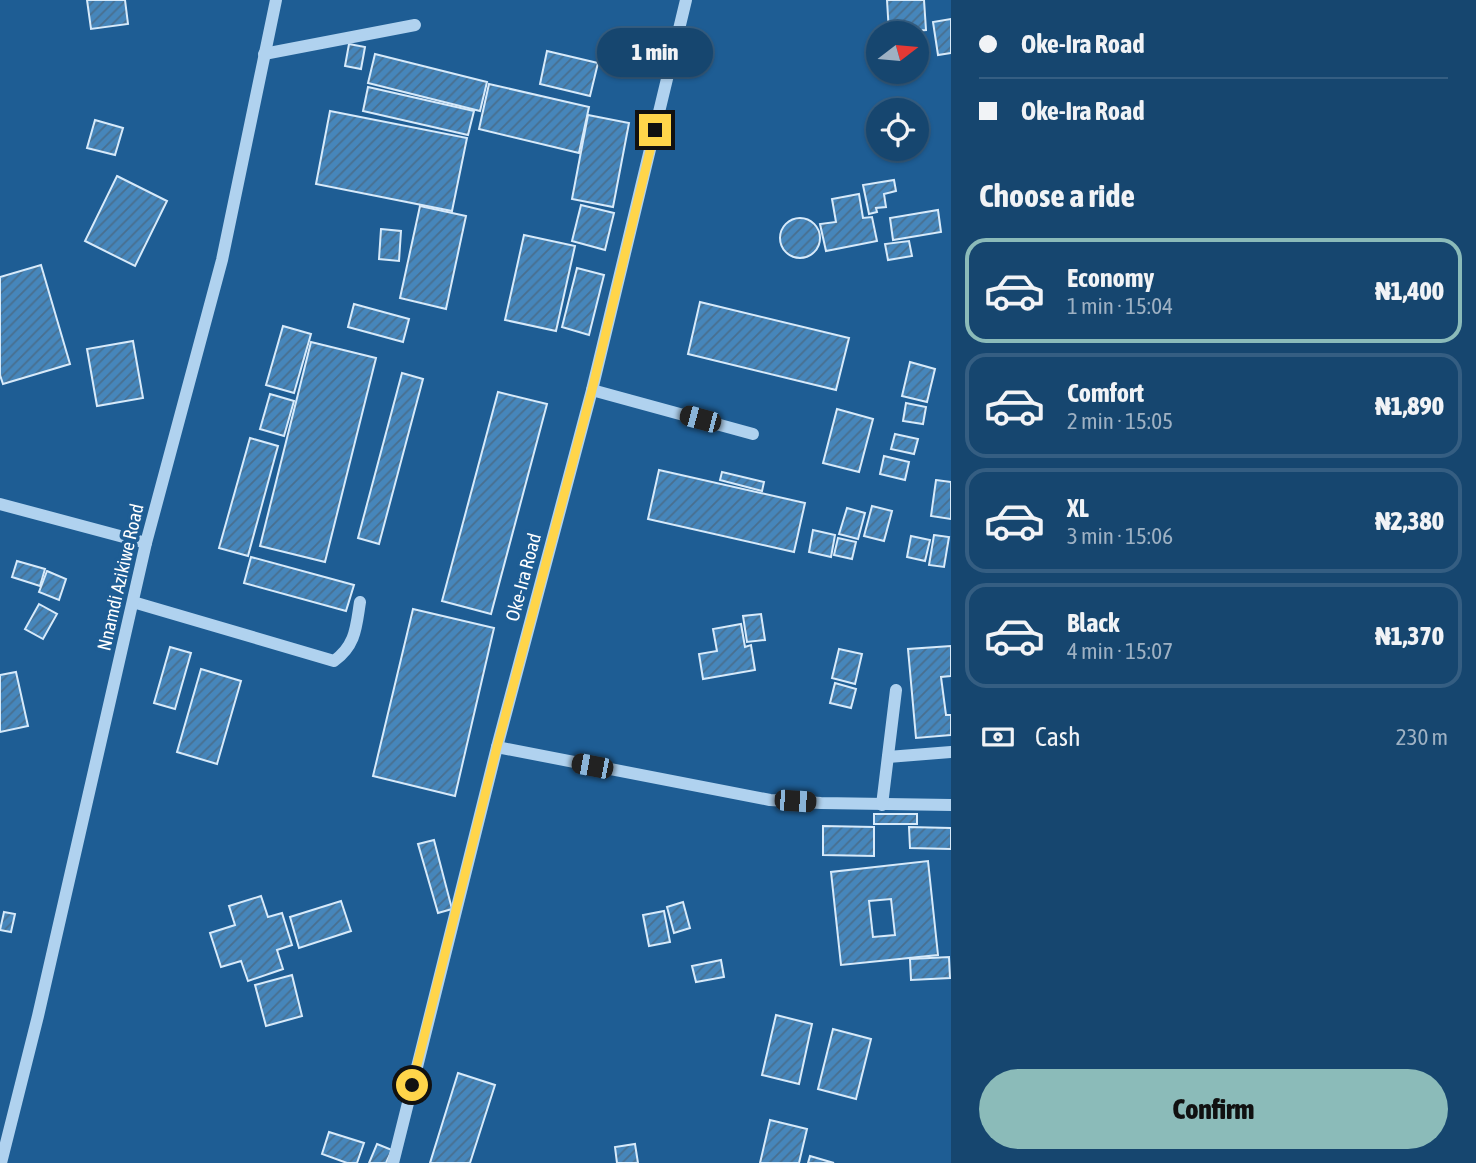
<!DOCTYPE html>
<meta charset="utf-8">
<style>
body{margin:0;font-family:"Asap Condensed",sans-serif;background:#1f4d74;color:#f1f3f6;height:100vh;display:flex;flex-direction:column;font-size:26px;white-space:nowrap}
*{box-sizing:border-box;margin:0}
p{font-size:23px;color:#9eb1c3}
.icon{flex:none;width:38px;height:38px;fill:none;stroke:currentColor;stroke-width:2;stroke-linecap:round;stroke-linejoin:round}
.map{position:relative;flex:1;overflow:hidden}
.drawer{display:flex;flex-direction:column;background:#16466f;width:525px}
.drawer>*{flex:none}
.hud{display:grid;align-content:center;height:154px;padding:0 28px;background:#16466f}
.needle{width:46px;rotate:74deg}
.tools{position:absolute;left:866px;top:21px;display:grid;gap:14px}
.tools a{display:grid;place-items:center;width:63px;height:63px;border-radius:50%;background:#16466f;box-shadow:0 2px 5px #0004,0 0 0 2px #355e82;font-size:35px}
.end{position:absolute;width:32px;height:32px;margin:-16px;border:9px solid #ffd54a;background:#111;box-shadow:0 0 0 4px #111}
.from{border-radius:50%}
.bubble{position:absolute;height:49px;border-radius:24px;background:#16466f;box-shadow:0 2px 5px #0004,0 0 0 2px #355e82;font-size:23px;font-weight:800;line-height:49px;text-align:center}
.car{position:absolute;width:21px;height:42px;margin:-21px -10px;border-radius:9px;box-shadow:0 0 5px 2px #0007;background:linear-gradient(#222 24%,#8ab4d8 0 40%,#222 0 76%,#8ab4d8 0 86%,#222 0)}
.hud b{display:flex;align-items:center;gap:24px;height:66px;font-size:26px}
.hud b+b{border-top:2px solid #355e82}
.hud i{width:18px;height:18px;background:#f1f3f6}
ul{padding:0;list-style:none}
li{display:flex;align-items:center;gap:21px;height:105px;margin:0 14px 10px;padding:0 14px;border:4px solid #355e82;border-radius:21px}
li div{flex:1}
li b{display:block;font-size:26px}
li em{font-style:normal;font-weight:800}
li.current{border-color:#8bbbb9}
li>.icon{width:63px;height:63px;stroke-width:1.5}
h2{padding:0 28px;font-size:32px;line-height:84px}
.pay{display:flex;align-items:center;gap:18px;height:77px;padding:0 28px;font-size:26px}
.pay p{margin-inline-start:auto}
.cta{display:flex;gap:14px;margin-top:auto;padding:14px 28px}
.cta a{flex:1;height:80px;border-radius:42px;background:#8bbbb9;color:#111;font-size:28px;font-weight:800;line-height:80px;text-align:center}
main{display:flex;flex:1;min-height:0}
.map>svg:first-child{display:block}
</style>
<main>
<div class="map">
<svg width="951" height="1163" viewBox="0 0 951 1163">
<defs>
<pattern id="building-hatch" width="6" height="6" patternUnits="userSpaceOnUse" patternTransform="scale(1.75)"><rect width="6" height="6" fill="#4686bb"/><path d="M-1 1l2-2M0 6l6-6M5 7l2-2" fill="none" stroke="#486f8f"/></pattern>
</defs>
<rect width="100%" height="100%" fill="#1e5d94"/>
<g fill="url(#building-hatch)" stroke="#d7eafa" stroke-width="2" fill-rule="evenodd">
<path d="M87 0H125L128 24 91 29Z"/>
<path d="M887 0H924L926 30 889 33Z"/>
<path d="M951 19V53L938 55 933 22Z"/>
<path d="M349 44 365 47 361 69 345 66Z"/>
<path d="M547 51 598 63 590 96 540 84Z"/>
<path d="M375 54 487 82 480 111 368 83Z"/>
<path d="M489 84 589 107 579 153 479 129Z"/>
<path d="M368 87 474 111 468 135 363 111Z"/>
<path d="M330 111 467 138 452 211 316 184Z"/>
<path d="M588 115 629 123 613 207 572 199Z"/>
<path d="M95 120 123 128 115 155 87 148Z"/>
<path d="M117 176 167 201 135 266 85 241Z"/>
<path d="M894 180 896 191 884 194 886 207 876 208 877 212 869 214 863 185Z"/>
<path d="M859 194 863 218 872 217 877 241 826 251 820 224 836 222 832 199Z"/>
<path d="M581 205 614 213 605 250 572 241Z"/>
<path d="M420 206 466 216 446 309 400 298Z"/>
<path d="M938 210 941 232 893 240 890 218Z"/>
<circle cx="800" cy="238" r="20"/>
<path d="M381 229 401 231 399 261 379 259Z"/>
<path d="M524 235 575 246 556 331 505 320Z"/>
<path d="M909 241 912 256 888 260 885 244Z"/>
<path d="M41 265 70 364 3 384 0 375V277Z"/>
<path d="M577 268 604 275 589 335 562 327Z"/>
<path d="M700 302 849 338 836 390 688 354Z"/>
<path d="M354 304 409 319 403 342 348 327Z"/>
<path d="M283 326 311 334 294 393 266 385Z"/>
<path d="M133 341 143 398 97 406 87 349Z"/>
<path d="M311 342 376 358 325 562 260 546Z"/>
<path d="M910 362 935 369 927 402 902 396Z"/>
<path d="M402 373 423 379 379 544 358 538Z"/>
<path d="M498 392 547 404 491 614 442 601Z"/>
<path d="M270 394 294 401 284 436 260 429Z"/>
<path d="M906 403 926 407 923 424 903 421Z"/>
<path d="M837 409 873 419 859 472 823 463Z"/>
<path d="M895 434 918 439 914 454 891 449Z"/>
<path d="M250 438 278 446 248 556 219 548Z"/>
<path d="M884 456 909 462 905 480 880 474Z"/>
<path d="M659 470 805 503 794 552 648 519Z"/>
<path d="M722 472 764 482 762 491 720 480Z"/>
<path d="M936 480 951 482V519L931 516Z"/>
<path d="M872 506 892 511 884 541 864 536Z"/>
<path d="M847 508 865 513 858 539 839 534Z"/>
<path d="M813 530 835 535 831 557 809 552Z"/>
<path d="M934 535 949 537 944 567 929 565Z"/>
<path d="M911 536 930 540 925 561 907 557Z"/>
<path d="M838 538 856 542 852 559 834 555Z"/>
<path d="M251 557 354 585 346 611 244 583Z"/>
<path d="M17 561 45 569 40 586 12 577Z"/>
<path d="M47 571 66 579 59 600 39 592Z"/>
<path d="M39 604 57 614 43 639 25 629Z"/>
<path d="M413 609 494 628 455 796 373 776Z"/>
<path d="M761 614 765 640 747 642 743 616Z"/>
<path d="M741 624 745 647 751 645 755 670 703 679 699 654 717 651 713 629Z"/>
<path d="M951 646V676L941 677 946 715H951V735L916 738 908 649Z"/>
<path d="M170 647 191 653 175 709 154 703Z"/>
<path d="M839 649 862 654 855 684 832 678Z"/>
<path d="M201 669 241 681 217 764 177 752Z"/>
<path d="M16 672 28 726 0 732V675Z"/>
<path d="M835 683 856 689 851 708 830 703Z"/>
<rect x="874" y="814" width="43" height="10"/>
<path d="M823 826 874 827V856L823 855Z"/>
<path d="M909 827 951 828V849L910 848Z"/>
<path d="M434 840 452 909 438 913 418 844Z"/>
<path d="M928 861 938 955 841 965 831 872ZM891 899 895 935 873 937 869 901Z"/>
<path d="M261 896 268 917 282 913 292 945 277 950 283 969 248 981 241 961 221 967 210 933 235 925 229 906Z"/>
<path d="M341 901 351 931 299 948 290 917Z"/>
<path d="M683 902 690 928 674 933 667 907Z"/>
<path d="M664 911 670 942 649 946 643 915Z"/>
<path d="M4 912 15 914 11 932 0 930Z"/>
<path d="M949 957 950 978 911 980 910 959Z"/>
<path d="M721 960 724 977 696 982 692 966Z"/>
<path d="M292 975 302 1016 266 1026 255 985Z"/>
<path d="M776 1015 812 1024 799 1084 762 1075Z"/>
<path d="M833 1029 871 1039 856 1099 818 1089Z"/>
<path d="M458 1073 495 1085 470 1163H430Z"/>
<path d="M770 1120 807 1129 799 1163H760Z"/>
<path d="M329 1132 364 1143 357 1163H347L322 1154Z"/>
<path d="M377 1144 392 1150 386 1163H369Z"/>
<path d="M635 1144 638 1163H617L615 1147Z"/>
<path d="M810 1156 834 1163H808Z"/>
</g>
<g fill="none" stroke-linecap="round" stroke-linejoin="round">
<g stroke="#b0d2ef" stroke-width="12">
<path d="M264 54 415 25"/>
<path d="M592 390 753 434"/>
<path d="M0 504 146 543"/>
<path d="M133 602 334 661C356 645 356 627 360 602"/>
<path d="M497 747 770 800 821 803 951 805"/>
<path d="M888 757 951 752"/>
<path d="M882 805 896 690"/>
<path d="M1 1163 38 1016 146 543 222 260 276 0"/>
<path d="M393 1163 497 747 592 390 686 0"/>
</g>
</g>
<g fill="none" stroke-linecap="round" stroke-linejoin="round">
<path stroke="#ffd54a" stroke-width="9" d="M412 1085 497 747 592 390 655 130"/>
</g>
<g text-anchor="middle" stroke-width="7" stroke-linejoin="round" paint-order="stroke">
<g font-size="19" fill="#fff" stroke="#1e5d94">
<text transform="translate(120 577) rotate(-77)" y="7">Nnamdi Azikiwe Road</text>
<text transform="translate(523 577) rotate(-75)" y="7">Oke-Ira Road</text>
</g>
</g>
</svg>
<div class="tools">
<a><svg class="needle" viewBox="-14 -14 28 28"><path d="M0-13l5 13h-10z" fill="#e53935"/><path d="M0 13l5-13h-10z" fill="#9eb1c3"/></svg></a>
<a><svg class="icon" aria-label="locate" viewBox="0 0 24 24"><circle cx="12" cy="12" r="6"/><path d="M12 2v4M12 18v4M2 12h4M18 12h4"/></svg></a>
</div>
<i class="end from" style="left:412px;top:1085px"></i>
<i class="end" style="left:655px;top:130px"></i>
<div class="bubble" style="left:597px;top:28px;width:116px">1 min</div>
<i class="car" style="left:700px;top:419px;rotate:285deg"></i>
<i class="car" style="left:592px;top:766px;rotate:281deg"></i>
<i class="car" style="left:795px;top:801px;rotate:94deg"></i>
</div>
<section class="drawer">
<div class="hud">
<b><i class="from"></i>Oke-Ira Road</b>
<b><i></i>Oke-Ira Road</b>
</div>
<h2>Choose a ride</h2>
<ul>
<li class="current"><svg class="icon" aria-label="car" viewBox="0 0 24 24"><path d="M5 17H2v-5l4-1 3-4h7l3 4 3 1v5h-3M9 17h6M6 11h13"/><circle cx="7" cy="17" r="2"/><circle cx="17" cy="17" r="2"/></svg><div><b>Economy</b><p>1 min · 15:04</p></div><em>₦1,400</em></li>
<li><svg class="icon" aria-label="car" viewBox="0 0 24 24"><path d="M5 17H2v-5l4-1 3-4h7l3 4 3 1v5h-3M9 17h6M6 11h13"/><circle cx="7" cy="17" r="2"/><circle cx="17" cy="17" r="2"/></svg><div><b>Comfort</b><p>2 min · 15:05</p></div><em>₦1,890</em></li>
<li><svg class="icon" aria-label="car" viewBox="0 0 24 24"><path d="M5 17H2v-5l4-1 3-4h7l3 4 3 1v5h-3M9 17h6M6 11h13"/><circle cx="7" cy="17" r="2"/><circle cx="17" cy="17" r="2"/></svg><div><b>XL</b><p>3 min · 15:06</p></div><em>₦2,380</em></li>
<li><svg class="icon" aria-label="car" viewBox="0 0 24 24"><path d="M5 17H2v-5l4-1 3-4h7l3 4 3 1v5h-3M9 17h6M6 11h13"/><circle cx="7" cy="17" r="2"/><circle cx="17" cy="17" r="2"/></svg><div><b>Black</b><p>4 min · 15:07</p></div><em>₦1,370</em></li>
</ul>
<div class="pay"><svg class="icon" aria-label="cash" viewBox="0 0 24 24"><path d="M3 7h18v10H3z"/><circle cx="12" cy="12" r="2"/></svg>Cash<p>230 m</p></div>
<div class="cta"><a>Confirm</a></div>
</section>
</main>
